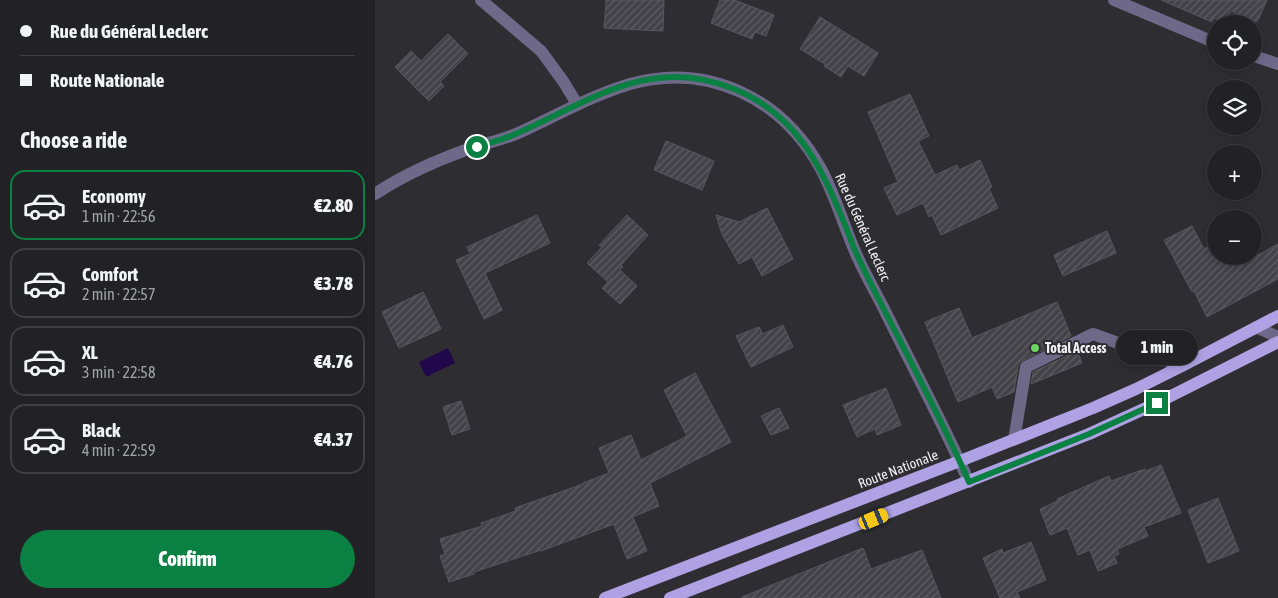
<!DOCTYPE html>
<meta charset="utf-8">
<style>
body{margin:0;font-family:"Asap Condensed",sans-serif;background:#2a2a2e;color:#f1f3f6;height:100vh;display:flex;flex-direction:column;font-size:19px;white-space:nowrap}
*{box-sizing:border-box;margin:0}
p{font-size:16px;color:#a2a4a7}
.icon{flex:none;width:28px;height:28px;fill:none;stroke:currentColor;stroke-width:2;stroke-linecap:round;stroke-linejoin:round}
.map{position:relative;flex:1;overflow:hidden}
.side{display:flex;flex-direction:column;background:#222226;width:375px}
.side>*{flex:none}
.guide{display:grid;align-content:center;height:110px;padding:0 20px;background:#222226}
.fabs{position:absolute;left:832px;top:15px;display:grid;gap:10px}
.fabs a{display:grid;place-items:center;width:55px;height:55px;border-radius:50%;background:#222226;box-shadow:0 2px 8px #0003,0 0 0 1px #3f3f43;font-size:25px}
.end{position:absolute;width:22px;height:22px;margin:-11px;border:6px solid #0b8043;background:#fff;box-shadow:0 0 0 2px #fff}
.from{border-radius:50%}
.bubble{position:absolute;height:35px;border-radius:18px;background:#222226;box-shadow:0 2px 8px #0003,0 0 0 1px #3f3f43;font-size:16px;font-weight:800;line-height:35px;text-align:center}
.car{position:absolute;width:15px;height:30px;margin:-15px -8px;border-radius:6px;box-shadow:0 0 4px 1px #0007;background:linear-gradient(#f5c518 24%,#345 0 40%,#f5c518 0 76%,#345 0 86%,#f5c518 0)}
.guide b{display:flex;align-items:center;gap:18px;height:48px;font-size:19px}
.guide b+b{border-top:1px solid #3f3f43}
.guide i{width:12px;height:12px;background:#f1f3f6}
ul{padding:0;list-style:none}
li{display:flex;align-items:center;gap:15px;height:70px;margin:0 10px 8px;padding:0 10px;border:2px solid #3f3f43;border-radius:15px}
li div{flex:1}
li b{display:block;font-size:19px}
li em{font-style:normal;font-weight:800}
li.on{border-color:#0b8043}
li>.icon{width:45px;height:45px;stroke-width:1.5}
h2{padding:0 20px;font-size:22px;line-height:60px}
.cta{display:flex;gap:10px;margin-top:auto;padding:10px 20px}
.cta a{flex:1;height:58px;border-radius:30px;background:#0b8043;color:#fff;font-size:20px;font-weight:800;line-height:58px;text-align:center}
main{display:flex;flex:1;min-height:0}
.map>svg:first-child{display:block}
</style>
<main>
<section class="side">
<div class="guide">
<b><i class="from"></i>Rue du Général Leclerc</b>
<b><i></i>Route Nationale</b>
</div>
<h2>Choose a ride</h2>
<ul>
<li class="on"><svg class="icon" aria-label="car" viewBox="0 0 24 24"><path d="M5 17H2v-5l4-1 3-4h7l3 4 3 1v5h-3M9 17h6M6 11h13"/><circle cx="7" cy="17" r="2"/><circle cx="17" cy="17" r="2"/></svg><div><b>Economy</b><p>1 min · 22:56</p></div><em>€2.80</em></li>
<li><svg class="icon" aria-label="car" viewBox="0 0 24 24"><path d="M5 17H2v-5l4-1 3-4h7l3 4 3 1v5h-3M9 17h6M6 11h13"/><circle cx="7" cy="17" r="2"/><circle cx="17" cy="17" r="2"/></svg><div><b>Comfort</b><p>2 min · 22:57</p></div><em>€3.78</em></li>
<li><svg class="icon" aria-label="car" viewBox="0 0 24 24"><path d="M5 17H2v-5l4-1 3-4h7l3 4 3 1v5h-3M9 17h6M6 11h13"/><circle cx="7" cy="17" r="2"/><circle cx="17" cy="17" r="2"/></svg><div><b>XL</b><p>3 min · 22:58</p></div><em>€4.76</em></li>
<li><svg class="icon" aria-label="car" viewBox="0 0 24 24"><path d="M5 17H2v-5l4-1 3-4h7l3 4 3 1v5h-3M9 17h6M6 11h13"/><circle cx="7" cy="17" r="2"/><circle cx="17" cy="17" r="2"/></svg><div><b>Black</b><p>4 min · 22:59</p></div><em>€4.37</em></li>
</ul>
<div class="cta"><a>Confirm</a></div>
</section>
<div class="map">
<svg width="903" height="598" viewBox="0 0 903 598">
<defs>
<pattern id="building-hatch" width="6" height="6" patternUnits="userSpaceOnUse" patternTransform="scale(1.25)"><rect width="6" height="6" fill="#434248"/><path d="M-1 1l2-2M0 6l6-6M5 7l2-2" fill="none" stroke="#5f5e63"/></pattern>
</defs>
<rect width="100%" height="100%" fill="#2e2d32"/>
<path fill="#21074b" d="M73 348 80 363 51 377 44 362Z"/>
<g fill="url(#building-hatch)" stroke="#57575c">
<path d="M231 0H289L288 31 229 28Z"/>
<path d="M345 0H359L399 15 391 36 380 32 377 39 336 23Z"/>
<path d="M786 0H892L882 22 856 11 851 23 838 18 837 22Z"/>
<path d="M445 17 503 53 489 76 473 66 466 77 449 66 450 64 425 49Z"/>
<path d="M73 34 93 54 65 82 69 86 54 101 20 67 36 51 46 61Z"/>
<path d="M535 94 554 136 543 141 560 175 582 165 584 170 605 160 617 187 614 189 623 208 566 235 557 215 554 217 548 203 522 215 509 188 523 182 493 112Z"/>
<path d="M291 141 339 161 327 190 279 170Z"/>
<path d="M392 208 418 259 387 276 377 257 364 264 347 234 341 215 364 222Z"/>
<path d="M162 215 175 243 110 273 127 310 109 319 81 260 95 254 92 247Z"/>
<path d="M252 215 273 235 246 265 248 267 245 270 262 286 245 304 227 288 237 278 233 282 212 263 227 247 224 245Z"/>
<path d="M817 226 829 249 841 242V256H857L863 266 903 244V279L832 317 819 291 817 292 789 240Z"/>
<path d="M732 231 741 253 688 276 679 255Z"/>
<path d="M48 292 66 329 24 348 7 312Z"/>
<path d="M682 302 696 336 645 362 643 366 639 392 622 399 617 387 583 402 550 322 584 308 597 338Z"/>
<path d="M408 325 418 347 376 367 361 336 384 327 388 334Z"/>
<path d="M702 351 707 363 656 384 658 372Z"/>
<path d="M320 373 356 442 275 483 284 506 258 517 272 551 252 559 239 524 166 551V550L99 572V574L74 582 65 556 70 554 65 539 107 526 106 523 141 511 140 508 208 484V483L234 473 224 448 256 435 266 460 312 436 289 390Z"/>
<path d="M511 388 526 425 502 435 500 429 482 437 468 405Z"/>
<path d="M86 401 95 429 77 435 68 407Z"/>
<path d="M404 408 414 428 396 435 386 416Z"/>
<path d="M786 465 806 513 769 527 773 536 742 549 744 554 739 556 742 563 723 571 715 550 703 555 692 528 675 535 665 509 683 501 682 499 734 476 736 481 770 469 771 471Z"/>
<path d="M843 498 864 551 833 563 813 510Z"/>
<path d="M656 542 671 580 642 592 645 598H625L608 558 627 549 628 553Z"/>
<path d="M488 548 496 569 547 550 566 598H367V597Z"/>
</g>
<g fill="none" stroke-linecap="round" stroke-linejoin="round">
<g stroke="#6e6989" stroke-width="12">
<path d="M881 327 903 337"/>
<path d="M639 440 651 367 718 334 807 366"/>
</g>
<g stroke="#6e6989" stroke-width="12">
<path d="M106 0 166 51 188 81 202 104"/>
<path d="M739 0 841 43"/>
<path d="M879 56 903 64"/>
<path d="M0 194C27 176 58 162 88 151 106 144 124 141 141 134 179 117 215 96 255 84 333 62 407 98 446 169 461 197 469 227 482 256 490 274 500 291 509 309 537 366 568 423 594 482"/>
</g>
<g stroke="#aea2e5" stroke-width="12">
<path d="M230 598 585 461 718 408 761 389 807 366 903 316"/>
<path d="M295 598 714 434 782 403 903 342"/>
</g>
</g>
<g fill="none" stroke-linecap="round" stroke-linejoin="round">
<path stroke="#0b8043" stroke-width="6" d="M102 147C114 143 126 140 138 135 189 114 238 79 296 77 318 76 339 81 359 89 419 113 445 163 468 220 473 232 477 244 482 255 488 268 494 280 500 292 532 355 566 418 594 482L714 434 782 403"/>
</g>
<circle fill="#6cd362" stroke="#2e2d32" stroke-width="2" cx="660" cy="348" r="5"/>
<g text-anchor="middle" stroke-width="4" stroke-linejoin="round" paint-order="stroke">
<g font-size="14" fill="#f1f0f4" stroke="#2e2d32">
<text transform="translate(488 227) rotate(66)" y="5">Rue du Général Leclerc</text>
<text transform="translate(523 469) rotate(-21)" y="5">Route Nationale</text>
</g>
<g font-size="14" font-weight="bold" fill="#f1f0f4" stroke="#2e2d32" text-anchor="start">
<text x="670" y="353">Total Access</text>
</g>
</g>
</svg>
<div class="fabs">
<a><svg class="icon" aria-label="locate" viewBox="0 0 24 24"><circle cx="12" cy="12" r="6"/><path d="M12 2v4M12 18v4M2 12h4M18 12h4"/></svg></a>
<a><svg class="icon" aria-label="layers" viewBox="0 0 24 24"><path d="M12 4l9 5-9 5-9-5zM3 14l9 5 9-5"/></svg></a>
<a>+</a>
<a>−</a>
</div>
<i class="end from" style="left:102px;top:147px"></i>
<i class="end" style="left:782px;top:403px"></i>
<div class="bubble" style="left:741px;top:330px;width:82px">1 min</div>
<i class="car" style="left:499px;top:519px;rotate:68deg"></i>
</div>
</main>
